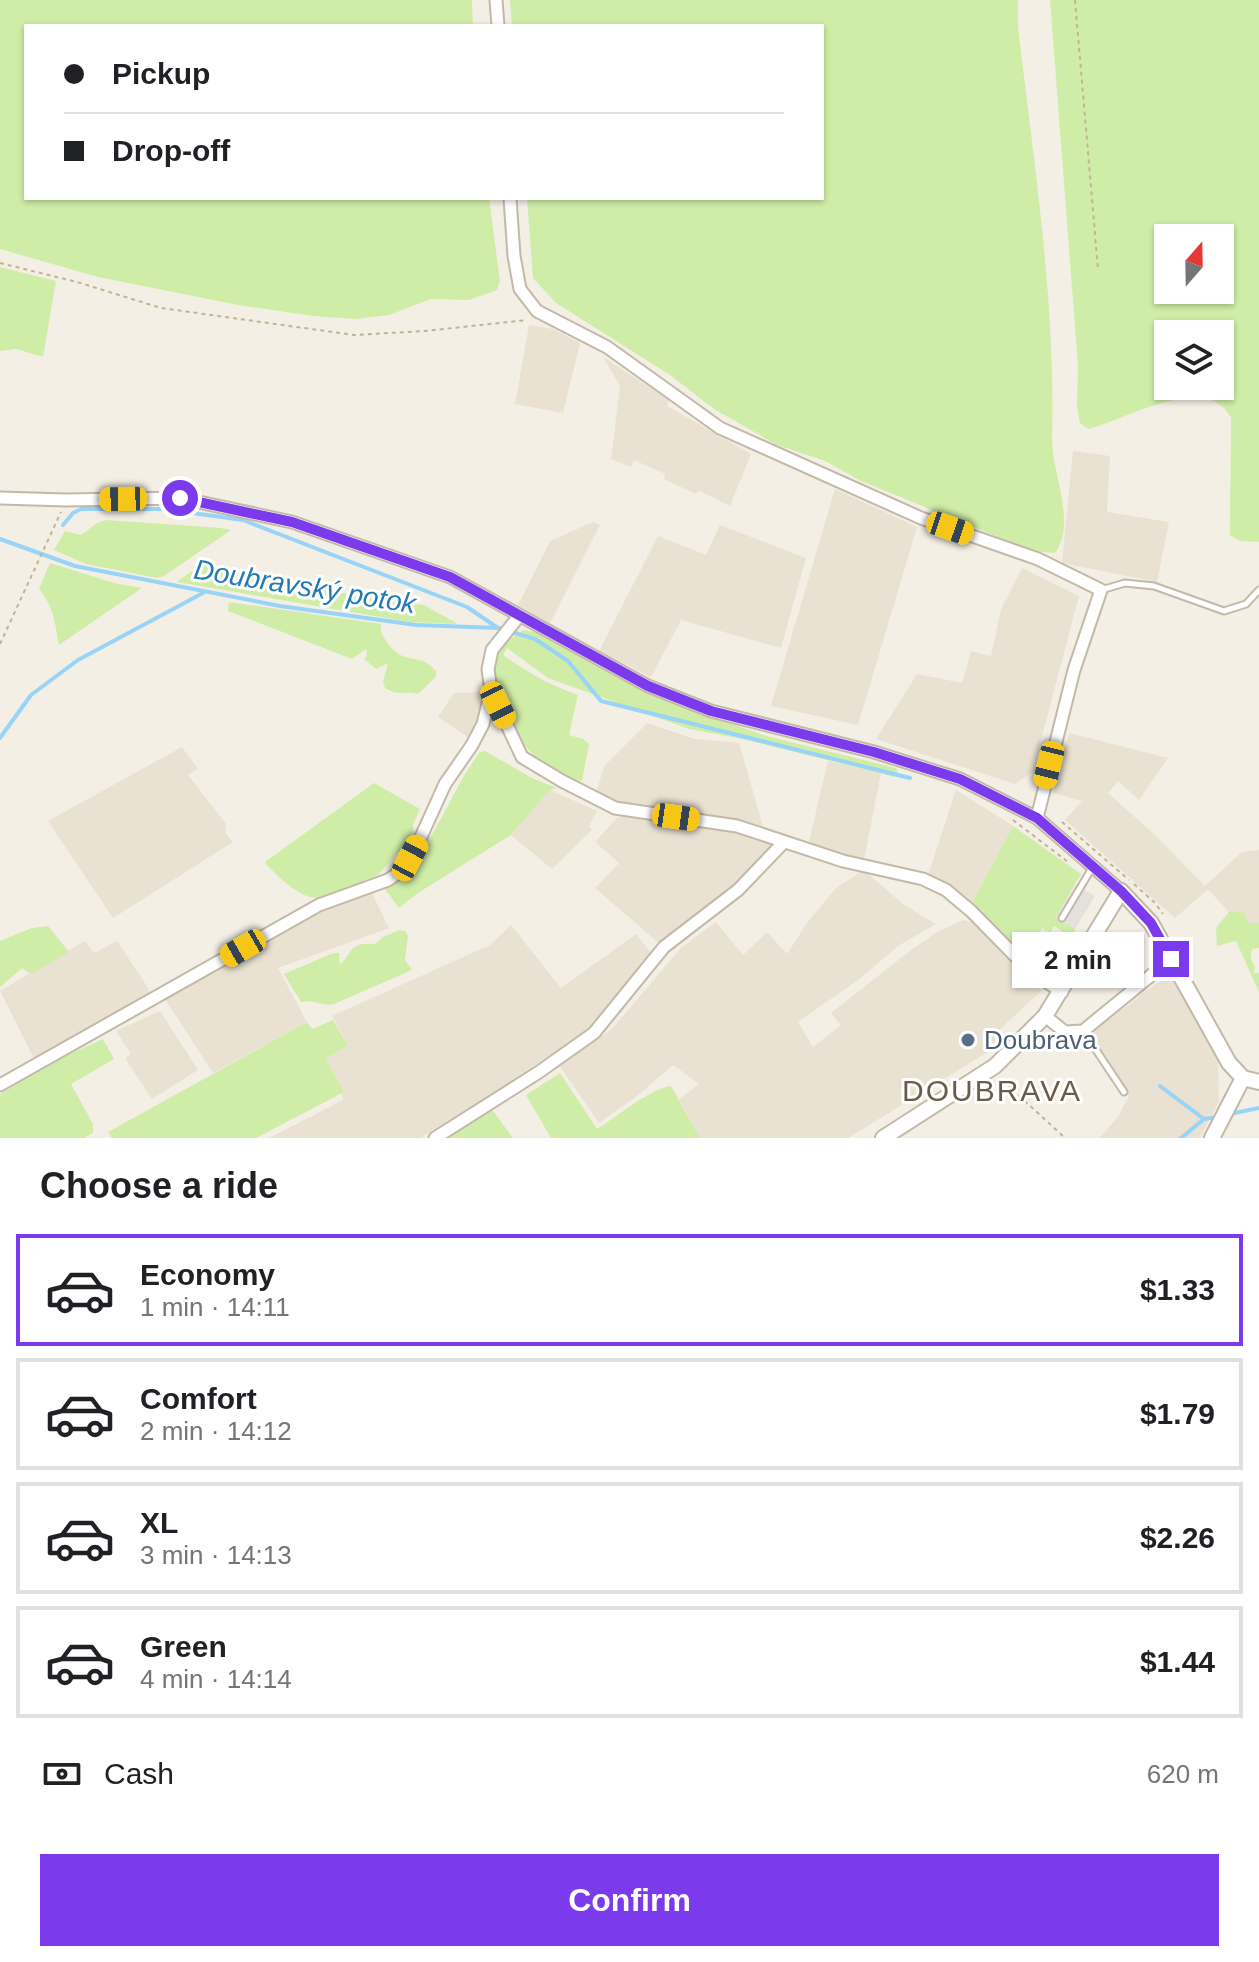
<!DOCTYPE html>
<meta charset="utf-8">
<style>
body{margin:0;font-family:Helvetica,sans-serif;background:#f6f6f6;color:#202124;height:100vh;display:flex;flex-direction:column;font-size:30px;white-space:nowrap}
*{box-sizing:border-box;margin:0}
p{font-size:26px;color:#757577}
.icon{flex:none;width:44px;height:44px;fill:none;stroke:currentColor;stroke-width:2;stroke-linecap:round;stroke-linejoin:round}
.map{position:relative;height:1138px;overflow:hidden}
.panel{display:flex;flex-direction:column;background:#fff;flex:1}
.panel>*{flex:none}
.guide{position:absolute;left:24px;top:24px;width:800px;height:176px;border-radius:0px;box-shadow:0 2px 6px #0004;display:grid;align-content:center;height:176px;padding:0 40px;background:#fff}
.needle{width:52px;rotate:20deg}
.tools{position:absolute;left:1154px;top:224px;display:grid;gap:16px}
.tools a{display:grid;place-items:center;width:80px;height:80px;border-radius:0px;background:#fff;box-shadow:0 2px 6px #0004;font-size:40px}
.end{position:absolute;width:36px;height:36px;margin:-18px;border:10px solid #7c3aed;background:#fff;box-shadow:0 0 0 4px #fff}
.from{border-radius:50%}
.bubble{position:absolute;height:56px;border-radius:0px;background:#fff;box-shadow:0 2px 6px #0004;font-size:26px;font-weight:600;line-height:56px;text-align:center}
.car{position:absolute;width:24px;height:48px;margin:-24px -12px;border-radius:10px;box-shadow:0 0 6px 2px #0007;background:linear-gradient(#f5c518 24%,#345 0 40%,#f5c518 0 76%,#345 0 86%,#f5c518 0)}
.guide b{display:flex;align-items:center;gap:28px;height:76px;font-size:30px}
.guide b+b{border-top:2px solid #e0e0e0}
.guide i{width:20px;height:20px;background:#202124}
ul{padding:0;list-style:none}
li{display:flex;align-items:center;gap:24px;height:112px;margin:0 16px 12px;padding:0 24px;border:4px solid #e0e0e0;border-radius:0px}
li div{flex:1}
li b{display:block;font-size:30px}
li em{font-style:normal;font-weight:600}
li.selected{border-color:#7c3aed}
li>.icon{width:72px;height:72px;stroke-width:1.5}
h2{padding:0 40px;font-size:36px;line-height:96px}
.pay{display:flex;align-items:center;gap:20px;height:88px;padding:0 40px;font-size:30px}
.pay p{margin-inline-start:auto}
.action{display:flex;gap:16px;margin-top:auto;padding:16px 40px}
.action a{flex:1;height:92px;border-radius:0px;background:#7c3aed;color:#fff;font-size:32px;font-weight:600;line-height:92px;text-align:center}
.map>svg:first-child{display:block}
</style>
<div class="map">
<svg width="1259" height="1138" viewBox="0 0 1259 1138">
<rect width="100%" height="100%" fill="#f4efe4"/>
<g fill="#e9e1d1">
<path d="M529 325 553 329 580 343 563 413 515 404Z"/>
<path d="M603 357 669 400 667 406 751 454 730 506 698 490 696 494 664 479 665 474 634 460 631 467 611 459 620 386Z"/>
<path d="M1073 451 1110 456 1107 512 1169 522 1157 582 1062 563Z"/>
<path d="M835 489 917 527 858 725 771 706Z"/>
<path d="M593 522 600 525 550 623 518 605 550 541Z"/>
<path d="M720 525 806 558 781 648 681 620 651 677 599 651 658 536 706 555Z"/>
<path d="M1022 568 1079 596 1037 755 1036 770 1015 784 876 739 917 674 962 683 971 651 991 656 1001 609Z"/>
<path d="M485 692 486 701 472 740 438 717 454 693Z"/>
<path d="M647 723 695 739 739 743 764 830 616 804 596 794 604 766Z"/>
<path d="M1069 733 1168 758 1139 800 1118 781 1108 793 1154 834 1205 886 1242 852 1259 850V923H1248L1244 911 1229 912 1208 889 1175 918 1065 820 1082 801 1053 793Z"/>
<path d="M182 747 198 769 188 775 226 824 225 833 233 842 113 918 48 821Z"/>
<path d="M828 761 881 773 864 860 808 846Z"/>
<path d="M550 790 597 811 589 826 592 830 552 869 511 835Z"/>
<path d="M956 790 1013 826 971 905 928 875Z"/>
<path d="M623 816 734 829 771 842 773 849 734 887 660 944 595 888 619 863 595 842 617 818Z"/>
<path d="M864 870 904 905 936 924 898 946 858 980 798 1022 813 1047 841 1025 831 1013 911 950 937 932 963 920 975 923 1041 991 996 1033 994 1048 848 1138H700L679 1099 699 1084 673 1065 637 1096 599 1123 559 1065 612 1029 681 948 716 922 743 955 767 932 787 954 807 923 836 888Z"/>
<path d="M370 889 389 928 278 968 307 1022 213 1073 165 999 308 919Z"/>
<path d="M511 925 561 988 636 934 653 955 600 1020 585 1033 421 1138H269L343 1100 341 1094 344 1092 326 1058 348 1046 332 1016 490 945Z"/>
<path d="M85 941 94 953 117 941 145 983 149 991 147 1000 35 1061 0 991Z"/>
<path d="M1164 978 1173 980 1218 1060 1219 1101 1200 1138H1100L1117 1118 1129 1096 1088 1035Z"/>
<path d="M160 1011 198 1070 152 1099 125 1058 131 1054 116 1031Z"/>
</g>
<g fill="#cfeda7" fill-rule="evenodd">
<path d="M0 0H472L473 26H26V198H489L500 281 497 290 469 300 431 299 389 315 355 319 313 316 238 305 98 277 0 249Z"/>
<path d="M510 0H1018V27C1034 164 1056 302 1052 440 1052 474 1077 523 1055 553L1033 551 861 481 825 461 777 445 714 409 670 375 556 303 533 278 527 198H822V26H512Z"/>
<path d="M1050 0H1259V542L1240 541 1230 535 1231 418C1207 370 1126 420 1088 429L1080 423 1077 407 1078 366ZM1168 238H1220V290H1168ZM1168 334H1220V386H1168Z"/>
<path d="M0 267 56 281 43 357 16 349 0 351Z"/>
<path d="M106 520 222 528 231 530 164 576 157 578 86 564 54 550 65 531 81 535 97 523Z"/>
<path d="M50 563 114 583 142 588 59 645C55 623 54 607 39 589Z"/>
<path d="M200 565 379 600 424 605 458 624 409 622 177 582Z"/>
<path d="M229 602 381 624C380 634 382 635 387 642 403 667 420 651 436 671V677L418 694C404 690 399 697 385 688L383 682 388 663 376 669 364 659 367 656 366 649 352 659 228 611Z"/>
<path d="M524 630 539 633 654 695 763 735 896 768 899 775 895 777 743 739 689 729 548 678 507 648 503 655C529 673 548 684 578 695L569 735 583 739 589 744 582 781C542 779 515 735 500 702 497 695 491 687 491 679 490 656 505 641 524 630Z"/>
<path d="M485 751 532 778 557 788 550 790 511 835 418 893 399 908 385 889C432 857 447 795 480 752Z"/>
<path d="M374 783 420 809 413 824 414 837 407 848 398 852 378 875 321 899C299 898 281 879 266 864L265 862Z"/>
<path d="M1013 826 1081 874 1056 917 1075 929 1073 938 1054 926 1050 933 1042 928 1026 955 1022 957 971 905Z"/>
<path d="M1244 911 1248 923H1259V948L1252 949C1250 955 1251 962 1255 966L1254 973H1259V992L1236 941 1217 946 1216 928 1229 912Z"/>
<path d="M48 926 69 952 31 974 22 968 0 987V941L32 928Z"/>
<path d="M399 930 405 931 408 936 405 960 412 970 334 1004C321 1007 315 999 301 1002L284 974 333 953H339L340 965C354 950 350 942 375 944L383 937Z"/>
<path d="M333 1020 348 1046 326 1058 344 1092 256 1138H112L108 1132 307 1022 312 1029Z"/>
<path d="M103 1039 114 1059 71 1084 93 1124V1133L84 1138H0V1094L66 1056Z"/>
<path d="M560 1073 597 1129C617 1117 649 1089 671 1086L700 1138H551L526 1095Z"/>
<path d="M491 1108 513 1138H443Z"/>
</g>
<path fill="#e4e1dd" d="M1076 885 1095 896 1075 929 1056 917Z"/>
<g fill="none" stroke-linecap="round" stroke-linejoin="round">
<g stroke="#98d3f8" stroke-width="4">
<path d="M63 525 73 513 81 509H164L243 520 467 607 498 628"/>
<path d="M0 539 75 566 280 606 416 625 499 628 535 639 568 661 601 701 910 778"/>
<path d="M0 738 31 695 78 660 203 593"/>
<path d="M1160 1086 1204 1119 1218 1117"/>
<path d="M1230 1114 1259 1108"/>
<path d="M1181 1138 1204 1119"/>
</g>
<defs>
<g id="service">
<path d="M1101 590 1125 583 1154 586 1224 611 1246 604 1259 590"/>
<path d="M1062 918 1092 868"/>
<path d="M1084 1032 1124 1092"/>
</g>
<g id="minor">
<path d="M496 0 498 26"/>
<path d="M510 198 514 256 520 289 537 311 607 347 720 428 921 518 1038 559 1101 590 1074 670 1037 818"/>
<path d="M0 498 66 500 180 498 292 522 450 577 648 686 711 711 874 752 960 779 1037 818 1121 891"/>
<path d="M519 616 492 650 488 669 491 691 522 757 562 781 615 808 737 826 843 861 923 879 946 890 971 911 1030 971 1062 992"/>
<path d="M1045 1016 1065 1032 1083 1031 1171 959"/>
<path d="M0 1085 319 905 388 880 401 871 420 839 445 784 472 745 483 724 491 691"/>
<path d="M435 1138 539 1072 594 1033 664 947 738 890 784 842"/>
</g>
<g id="tertiary">
<path d="M883 1138 995 1066 1045 1016 1121 891 1151 923 1229 1063 1243 1078 1259 1082"/>
<path d="M1212 1138 1243 1078"/>
</g>
</defs>
<use href="#service" stroke="#c3b9a8" stroke-width="9"/>
<use href="#minor" stroke="#c3b9a8" stroke-width="15"/>
<use href="#tertiary" stroke="#c3b9a8" stroke-width="18"/>
<g stroke="#c4b295" stroke-width="2" stroke-dasharray="4 4" stroke-linecap="butt">
<path d="M1075 0 1098 269"/>
<path d="M0 263 77 282 161 308 354 335 425 331 527 320"/>
<path d="M0 644 61 512"/>
<path d="M1013 820 1068 862"/>
<path d="M1062 822 1129 880"/>
<path d="M1134 884 1155 903 1163 914"/>
<path d="M1101 950 1110 957H1119L1122 965 1116 972 1108 969 1106 965 1110 957"/>
<path d="M1001 1079 1065 1138"/>
</g>
<use href="#service" stroke="#fff" stroke-width="5"/>
<use href="#minor" stroke="#fff" stroke-width="11"/>
<use href="#tertiary" stroke="#fff" stroke-width="14"/>
</g>
<g fill="none" stroke-linecap="round" stroke-linejoin="round">
<path stroke="#7c3aed" stroke-width="10" d="M180 498 292 522 450 577 648 686 711 711 874 752 960 779 1037 818 1121 891 1151 923 1171 959"/>
</g>
<circle fill="#5c6f8a" stroke="#fff" stroke-width="3" cx="968" cy="1040" r="8"/>
<g text-anchor="middle" stroke-width="6" stroke-linejoin="round" paint-order="stroke">
<g font-size="26" fill="#4e5e75" stroke="#fff" text-anchor="start">
<text x="984" y="1049">Doubrava</text>
</g>
<g font-size="28" font-style="italic" fill="#1f7ab5" stroke="#fff">
<text transform="translate(305 586) rotate(9)" y="10">Doubravský potok</text>
</g>
<g font-size="30" letter-spacing="2" fill="#6b5c49" stroke="#fff">
<text x="992" y="1101">DOUBRAVA</text>
</g>
</g>
</svg>
<div class="tools">
<a><svg class="needle" viewBox="-14 -14 28 28"><path d="M0-13l5 13h-10z" fill="#e53935"/><path d="M0 13l5-13h-10z" fill="#757577"/></svg></a>
<a><svg class="icon" aria-label="layers" viewBox="0 0 24 24"><path d="M12 4l9 5-9 5-9-5zM3 14l9 5 9-5"/></svg></a>
</div>
<i class="end from" style="left:180px;top:498px"></i>
<i class="end" style="left:1171px;top:959px"></i>
<div class="bubble" style="left:1012px;top:932px;width:132px">2 min</div>
<i class="car" style="left:123px;top:499px;rotate:269deg"></i>
<i class="car" style="left:950px;top:528px;rotate:109deg"></i>
<i class="car" style="left:498px;top:705px;rotate:154deg"></i>
<i class="car" style="left:1049px;top:765px;rotate:194deg"></i>
<i class="car" style="left:676px;top:817px;rotate:98deg"></i>
<i class="car" style="left:410px;top:858px;rotate:28deg"></i>
<i class="car" style="left:243px;top:948px;rotate:240deg"></i>
<div class="guide">
<b><i class="from"></i>Pickup</b>
<b><i></i>Drop-off</b>
</div>
</div>
<section class="panel">
<h2>Choose a ride</h2>
<ul>
<li class="selected"><svg class="icon" aria-label="car" viewBox="0 0 24 24"><path d="M5 17H2v-5l4-1 3-4h7l3 4 3 1v5h-3M9 17h6M6 11h13"/><circle cx="7" cy="17" r="2"/><circle cx="17" cy="17" r="2"/></svg><div><b>Economy</b><p>1 min · 14:11</p></div><em>$1.33</em></li>
<li><svg class="icon" aria-label="car" viewBox="0 0 24 24"><path d="M5 17H2v-5l4-1 3-4h7l3 4 3 1v5h-3M9 17h6M6 11h13"/><circle cx="7" cy="17" r="2"/><circle cx="17" cy="17" r="2"/></svg><div><b>Comfort</b><p>2 min · 14:12</p></div><em>$1.79</em></li>
<li><svg class="icon" aria-label="car" viewBox="0 0 24 24"><path d="M5 17H2v-5l4-1 3-4h7l3 4 3 1v5h-3M9 17h6M6 11h13"/><circle cx="7" cy="17" r="2"/><circle cx="17" cy="17" r="2"/></svg><div><b>XL</b><p>3 min · 14:13</p></div><em>$2.26</em></li>
<li><svg class="icon" aria-label="car" viewBox="0 0 24 24"><path d="M5 17H2v-5l4-1 3-4h7l3 4 3 1v5h-3M9 17h6M6 11h13"/><circle cx="7" cy="17" r="2"/><circle cx="17" cy="17" r="2"/></svg><div><b>Green</b><p>4 min · 14:14</p></div><em>$1.44</em></li>
</ul>
<div class="pay"><svg class="icon" aria-label="cash" viewBox="0 0 24 24"><path d="M3 7h18v10H3z"/><circle cx="12" cy="12" r="2"/></svg>Cash<p>620 m</p></div>
<div class="action"><a>Confirm</a></div>
</section>
